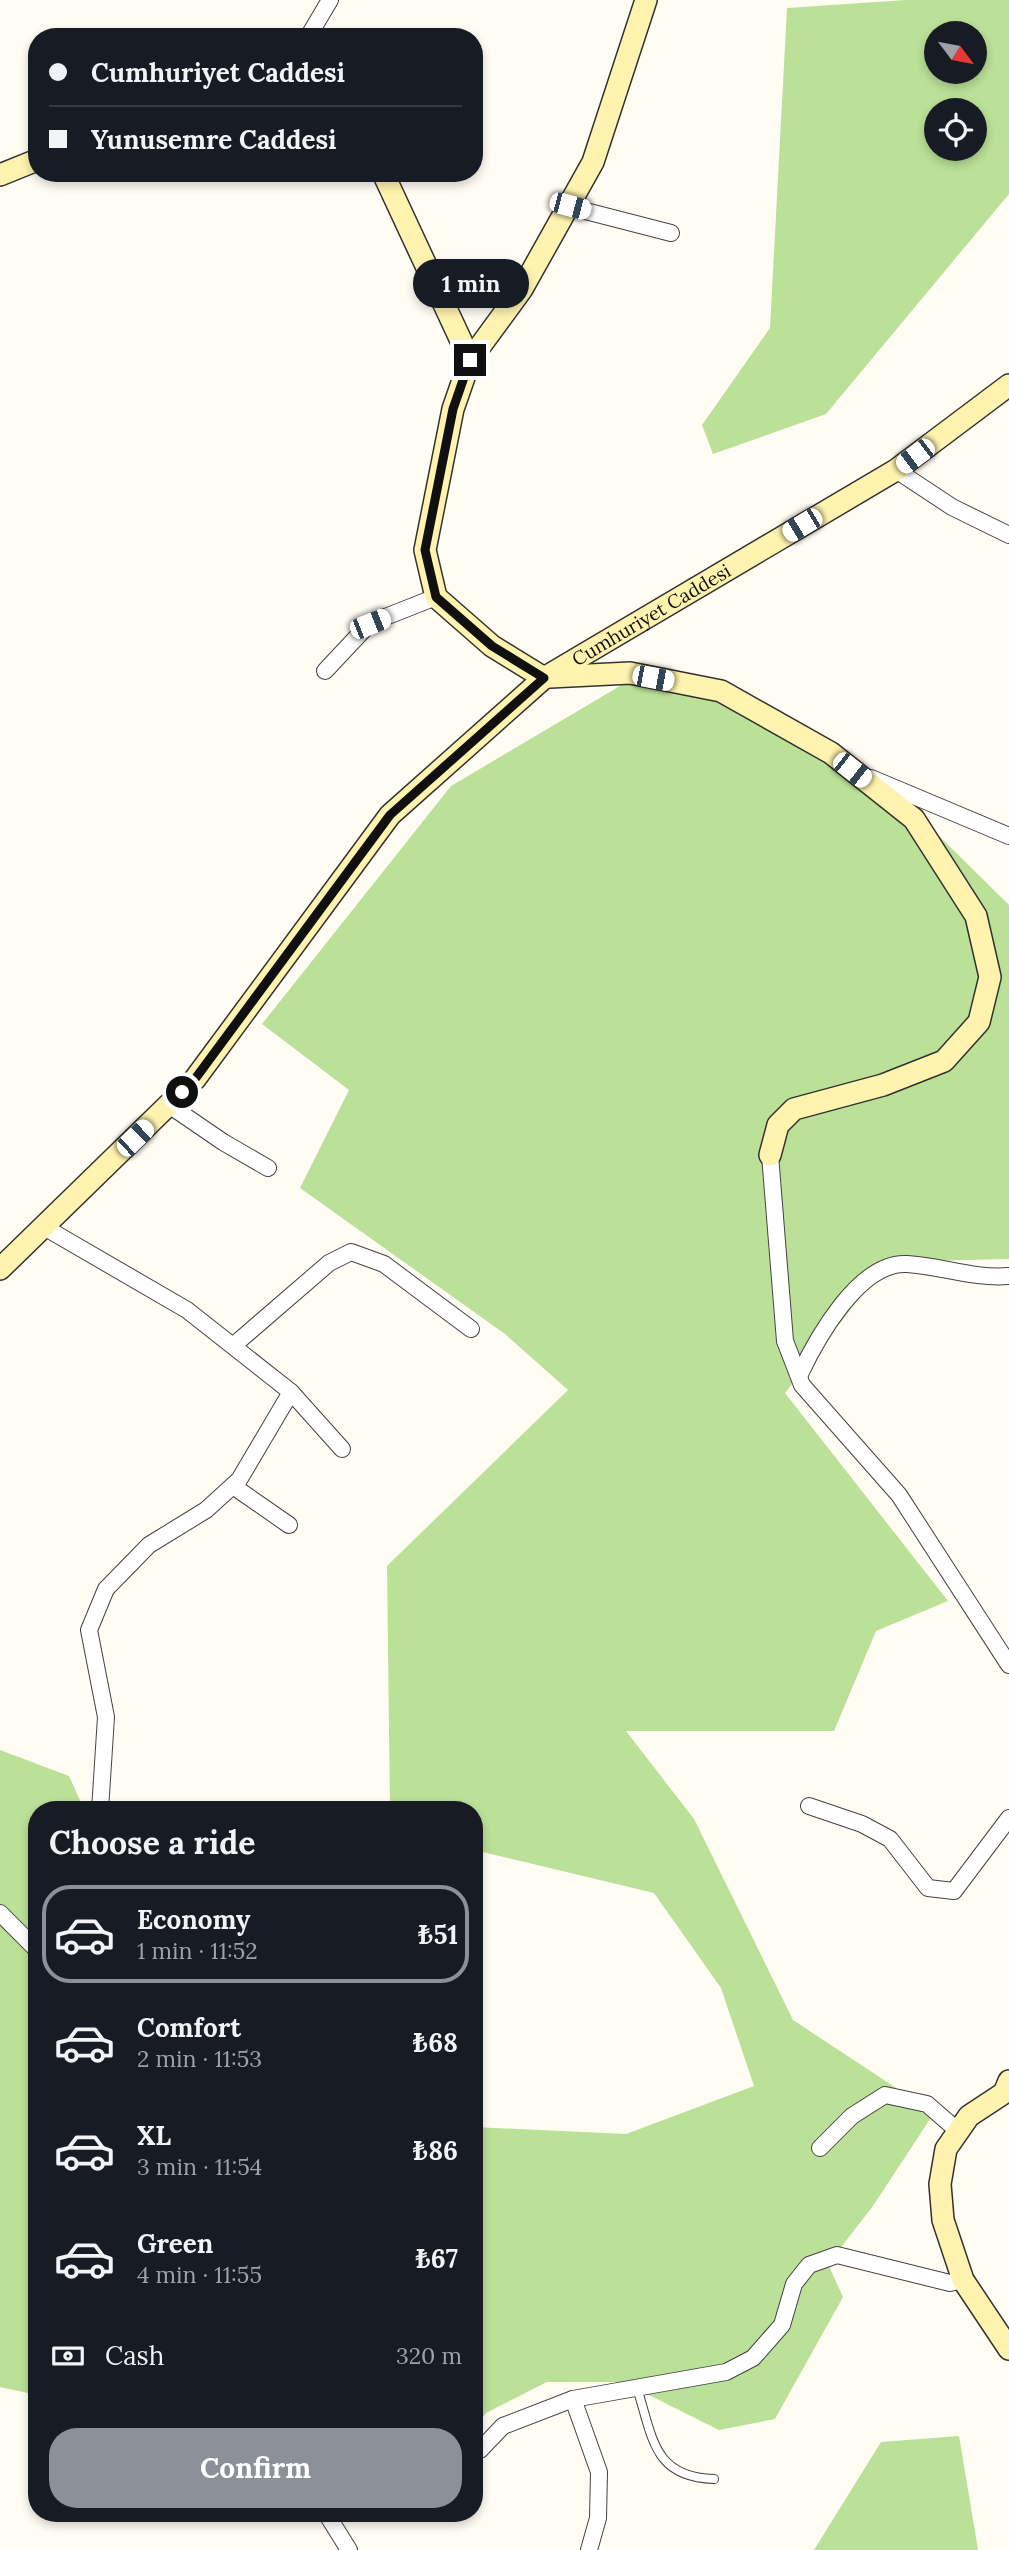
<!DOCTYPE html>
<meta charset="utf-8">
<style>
body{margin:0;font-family:Lora,serif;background:#242831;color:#f1f3f6;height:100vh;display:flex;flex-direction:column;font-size:26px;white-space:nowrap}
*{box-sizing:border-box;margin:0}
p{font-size:23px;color:#9ea1a6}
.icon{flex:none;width:38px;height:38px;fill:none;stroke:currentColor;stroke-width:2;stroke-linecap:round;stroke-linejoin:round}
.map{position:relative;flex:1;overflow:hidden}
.drawer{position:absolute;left:28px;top:1801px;width:455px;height:721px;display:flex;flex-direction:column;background:#171b24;border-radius:28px;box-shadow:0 4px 10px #0003}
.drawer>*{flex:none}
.guide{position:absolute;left:28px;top:28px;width:455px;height:154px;border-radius:28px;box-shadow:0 4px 10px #0003;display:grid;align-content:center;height:154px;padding:0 21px;background:#171b24}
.needle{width:46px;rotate:122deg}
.controls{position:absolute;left:924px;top:21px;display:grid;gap:14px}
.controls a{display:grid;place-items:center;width:63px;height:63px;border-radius:50%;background:#171b24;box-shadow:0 4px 10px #0003;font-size:35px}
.end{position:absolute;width:32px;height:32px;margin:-16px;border:9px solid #101010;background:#fff;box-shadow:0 0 0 4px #fff}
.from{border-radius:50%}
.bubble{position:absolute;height:49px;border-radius:24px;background:#171b24;box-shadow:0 4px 10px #0003;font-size:23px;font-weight:800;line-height:49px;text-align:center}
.car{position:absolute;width:21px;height:42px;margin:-21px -10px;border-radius:9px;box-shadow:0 0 5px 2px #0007;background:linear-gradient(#fff 24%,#345 0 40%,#fff 0 76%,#345 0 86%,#fff 0)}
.guide b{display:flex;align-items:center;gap:24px;height:66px;font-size:26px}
.guide b+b{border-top:2px solid #363941}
.guide i{width:18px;height:18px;background:#f1f3f6}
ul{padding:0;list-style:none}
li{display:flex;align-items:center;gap:21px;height:98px;margin:0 14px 10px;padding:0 7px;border:4px solid transparent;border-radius:28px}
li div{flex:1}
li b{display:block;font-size:26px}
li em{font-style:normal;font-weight:800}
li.on{border-color:#8c9099}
li>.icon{width:63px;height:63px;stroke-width:1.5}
h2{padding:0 21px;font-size:32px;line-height:84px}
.pay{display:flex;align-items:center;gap:18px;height:77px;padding:0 21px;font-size:26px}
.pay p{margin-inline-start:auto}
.cta{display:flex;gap:14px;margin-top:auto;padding:14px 21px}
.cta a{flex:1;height:80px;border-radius:28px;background:#8c9099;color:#fff;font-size:28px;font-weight:800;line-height:80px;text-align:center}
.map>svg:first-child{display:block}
</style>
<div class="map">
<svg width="1009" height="2550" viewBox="0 0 1009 2550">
<rect width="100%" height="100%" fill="#fffcf4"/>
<g fill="#bbe097" fill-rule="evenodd">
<path d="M906 0H1009V194L826 414 713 454 702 425 770 328 787 8ZM975 33V72H936V33ZM936 110H975V149H936Z"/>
<path d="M625 683 746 705 932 829 1009 905V1259L888 1262 785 1393 948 1601 876 1631 834 1731H626L694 1819 793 2020 934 2113 873 2206 828 2264 843 2297 775 2419 719 2430 623 2382H547L486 2413 474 2428V2127L626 2134 754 2086 721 1988 654 1893 474 1850V1810L390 1809 387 1566 568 1390 505 1334 300 1188 349 1090 262 1024 451 786Z"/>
<path d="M0 1750 69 1776 84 1809 37 1810V2395L0 2387Z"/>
<path d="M959 2436 978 2550H814L881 2442Z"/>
</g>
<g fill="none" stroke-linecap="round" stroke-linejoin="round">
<defs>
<path id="lane" d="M637 2388C653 2438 653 2477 714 2479"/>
<g id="street">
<path d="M308 37 330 0"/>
<path d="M570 207 671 233"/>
<path d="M896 470 952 507 1009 535"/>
<path d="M325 671 370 623 436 597"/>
<path d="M871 778 1009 836"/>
<path d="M169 1105 223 1142 268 1168"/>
<path d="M770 1155 785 1341 802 1385 899 1495 1009 1665"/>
<path d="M44 1227 187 1310 291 1392 342 1449"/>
<path d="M234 1345 329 1263 351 1252 384 1264 471 1329"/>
<path d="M799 1376C816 1340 859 1261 907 1264 942 1266 973 1279 1009 1276"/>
<path d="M233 1486 289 1525"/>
<path d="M809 1806 862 1824 890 1839 928 1888 954 1891 1009 1818"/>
<path d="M100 1810 106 1717 89 1630 106 1589 149 1545 206 1510 239 1480 291 1392"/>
<path d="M0 1913 37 1950"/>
<path d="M820 2148 852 2116 885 2095 927 2104 958 2131"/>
<path d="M573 2399 599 2472 598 2518 589 2550"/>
<path d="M480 2450 503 2426 573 2399 726 2372 753 2358 782 2325 794 2284 809 2265 837 2255 950 2283 963 2280"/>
<path d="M326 2513 349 2550"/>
</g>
<g id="secondary">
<path d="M383 173 470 360"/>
<path d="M0 175 37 160"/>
<path d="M550 677 630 673 721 691 831 753 914 819 976 916 990 977 979 1022 944 1061 883 1085 794 1109 778 1125 770 1155"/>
<path d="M544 678 492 646 436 597 425 550 453 409 470 360 522 289 593 162 646 0"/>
<path id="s1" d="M0 1269 195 1079 390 815 544 678 896 470 1009 385"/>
<path d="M1009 2081 1004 2093 969 2116 946 2149 940 2184 943 2220 963 2280 1009 2349"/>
</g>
</defs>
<use href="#lane" stroke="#434343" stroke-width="10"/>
<use href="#street" stroke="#434343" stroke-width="18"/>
<use href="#secondary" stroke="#323232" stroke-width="24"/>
<use href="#lane" stroke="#fff" stroke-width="8"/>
<use href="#street" stroke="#fff" stroke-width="16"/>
<use href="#secondary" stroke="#fff3af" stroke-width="21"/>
</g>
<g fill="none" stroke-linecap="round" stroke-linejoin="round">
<path stroke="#101010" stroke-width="9" d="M182 1092 195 1079 390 815 544 678 492 646 436 597 425 550 453 409 470 360"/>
</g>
<g text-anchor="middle" stroke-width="7" stroke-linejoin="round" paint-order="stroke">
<g font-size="19" fill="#101010" stroke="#fff">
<text dy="7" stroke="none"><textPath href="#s1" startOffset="931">Cumhuriyet Caddesi</textPath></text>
</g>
</g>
</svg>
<div class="controls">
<a><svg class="needle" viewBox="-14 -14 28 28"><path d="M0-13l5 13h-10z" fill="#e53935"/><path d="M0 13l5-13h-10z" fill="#9ea1a6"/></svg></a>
<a><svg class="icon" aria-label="locate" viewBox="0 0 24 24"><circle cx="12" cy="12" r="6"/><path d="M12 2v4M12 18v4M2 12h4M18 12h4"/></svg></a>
</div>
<i class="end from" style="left:182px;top:1092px"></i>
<i class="end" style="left:470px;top:360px"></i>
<div class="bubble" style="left:413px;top:259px;width:116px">1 min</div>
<i class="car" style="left:570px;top:206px;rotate:105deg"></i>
<i class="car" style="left:915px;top:456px;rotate:233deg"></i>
<i class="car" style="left:802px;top:525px;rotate:239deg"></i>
<i class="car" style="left:370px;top:624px;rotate:68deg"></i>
<i class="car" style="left:653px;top:678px;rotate:101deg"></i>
<i class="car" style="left:852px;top:770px;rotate:128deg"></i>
<i class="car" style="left:135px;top:1138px;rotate:46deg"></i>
<div class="guide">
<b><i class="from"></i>Cumhuriyet Caddesi</b>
<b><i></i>Yunusemre Caddesi</b>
</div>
<section class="drawer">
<h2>Choose a ride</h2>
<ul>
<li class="on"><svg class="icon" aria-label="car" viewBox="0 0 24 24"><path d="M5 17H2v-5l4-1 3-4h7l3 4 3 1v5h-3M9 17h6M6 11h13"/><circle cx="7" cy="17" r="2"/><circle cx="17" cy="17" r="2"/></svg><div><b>Economy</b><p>1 min · 11:52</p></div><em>₺51</em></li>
<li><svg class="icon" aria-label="car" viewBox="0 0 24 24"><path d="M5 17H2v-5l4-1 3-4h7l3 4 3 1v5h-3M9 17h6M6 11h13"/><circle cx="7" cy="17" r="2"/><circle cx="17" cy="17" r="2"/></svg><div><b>Comfort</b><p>2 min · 11:53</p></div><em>₺68</em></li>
<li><svg class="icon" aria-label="car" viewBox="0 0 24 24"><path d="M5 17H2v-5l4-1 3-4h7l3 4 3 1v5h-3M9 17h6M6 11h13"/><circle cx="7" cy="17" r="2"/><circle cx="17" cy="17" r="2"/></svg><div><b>XL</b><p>3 min · 11:54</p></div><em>₺86</em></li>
<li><svg class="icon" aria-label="car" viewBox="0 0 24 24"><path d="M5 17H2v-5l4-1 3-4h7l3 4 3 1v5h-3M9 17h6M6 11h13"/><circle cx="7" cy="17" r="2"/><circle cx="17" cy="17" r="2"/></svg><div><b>Green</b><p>4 min · 11:55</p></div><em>₺67</em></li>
</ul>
<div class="pay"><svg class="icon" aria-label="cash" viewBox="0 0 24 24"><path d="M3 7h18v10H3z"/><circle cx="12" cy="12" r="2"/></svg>Cash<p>320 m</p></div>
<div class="cta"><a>Confirm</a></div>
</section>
</div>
